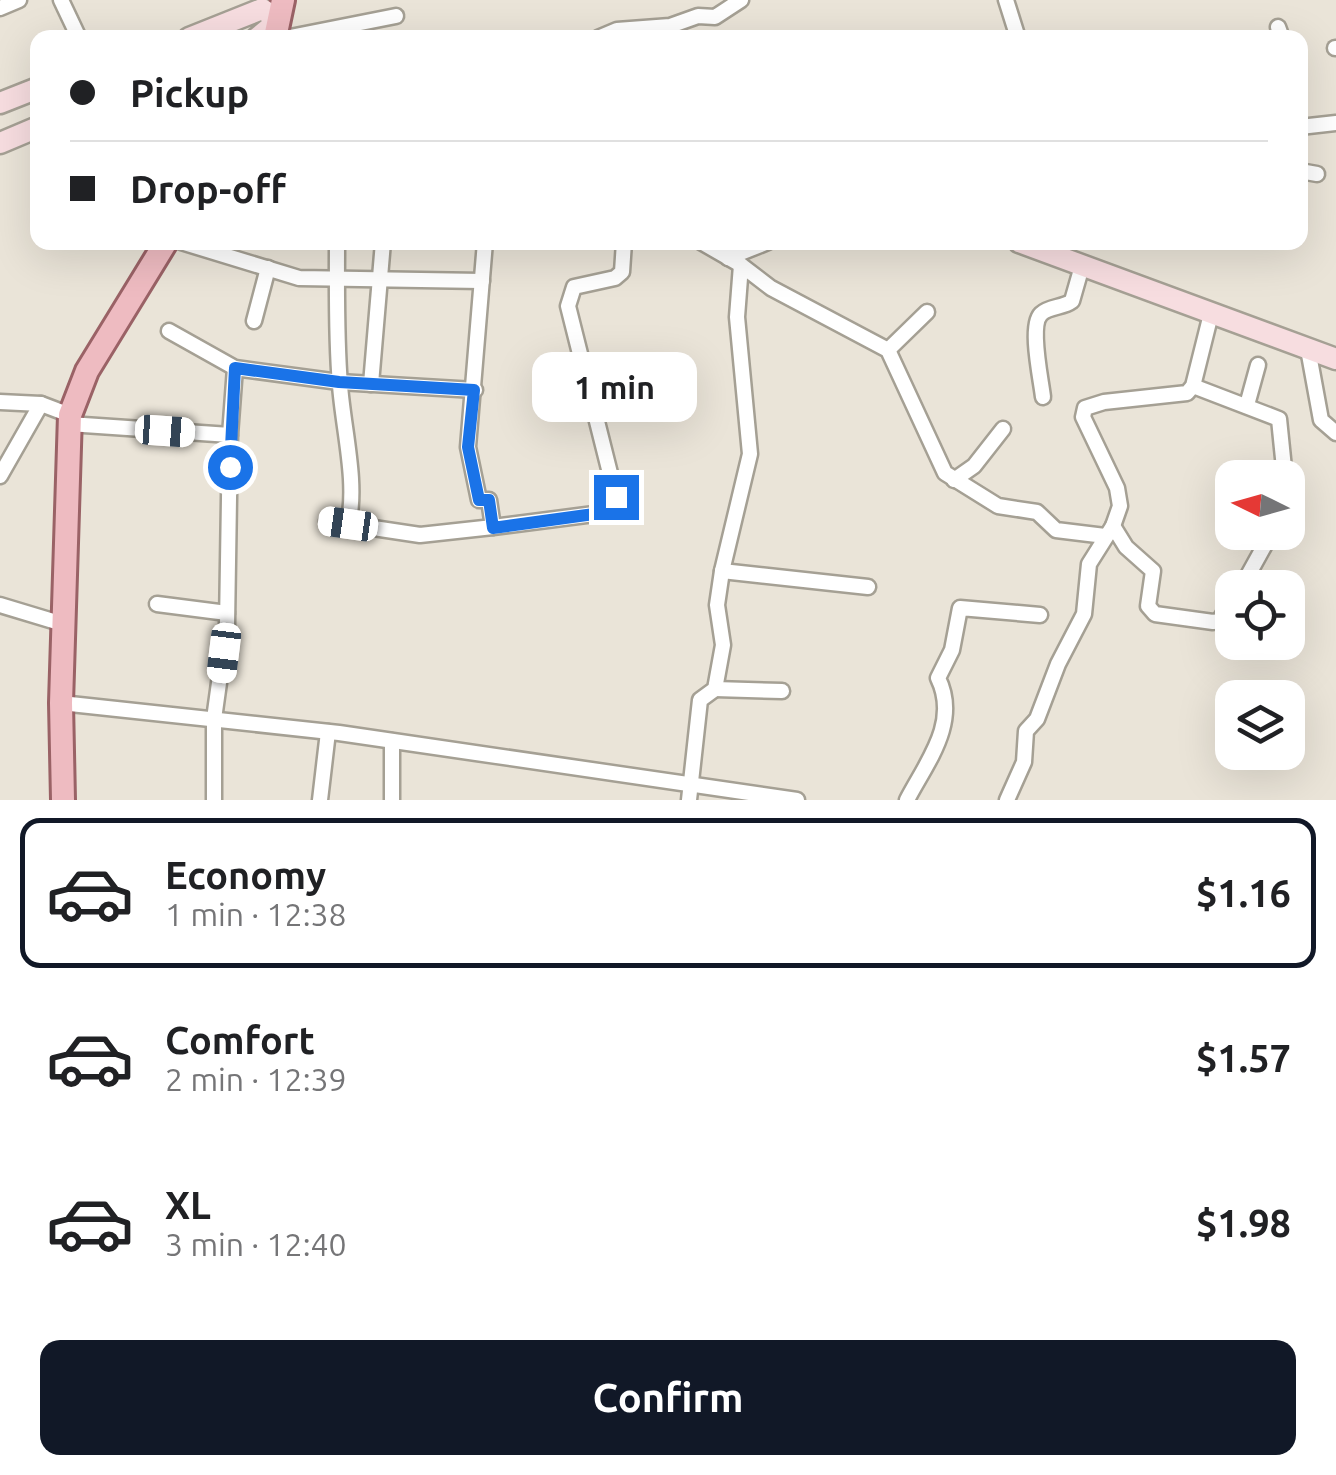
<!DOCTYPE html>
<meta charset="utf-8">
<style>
body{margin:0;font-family:Ubuntu,sans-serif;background:#f6f6f6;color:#202124;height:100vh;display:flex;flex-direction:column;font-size:38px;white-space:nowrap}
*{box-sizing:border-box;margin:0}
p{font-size:32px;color:#757577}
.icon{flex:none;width:55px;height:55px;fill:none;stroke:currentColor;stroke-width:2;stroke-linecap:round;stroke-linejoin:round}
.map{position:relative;height:800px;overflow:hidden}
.panel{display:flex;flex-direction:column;background:#fff;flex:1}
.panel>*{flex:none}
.top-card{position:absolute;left:30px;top:30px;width:1278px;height:220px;border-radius:20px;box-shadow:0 10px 40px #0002;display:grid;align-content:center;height:220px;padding:0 40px;background:#fff}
.needle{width:65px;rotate:275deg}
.tools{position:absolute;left:1215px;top:460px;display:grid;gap:20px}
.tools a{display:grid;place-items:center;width:90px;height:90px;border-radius:20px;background:#fff;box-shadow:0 10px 40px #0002;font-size:50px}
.end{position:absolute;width:45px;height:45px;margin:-22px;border:12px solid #1a73e8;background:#fff;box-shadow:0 0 0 5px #fff}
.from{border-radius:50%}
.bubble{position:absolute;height:70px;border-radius:20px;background:#fff;box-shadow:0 10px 40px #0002;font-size:32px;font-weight:700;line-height:70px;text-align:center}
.car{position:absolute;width:30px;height:60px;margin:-30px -15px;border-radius:12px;box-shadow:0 0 8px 2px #0007;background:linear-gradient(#fff 24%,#345 0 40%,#fff 0 76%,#345 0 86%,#fff 0)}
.top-card b{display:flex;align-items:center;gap:35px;height:95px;font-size:38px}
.top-card b+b{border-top:2px solid #e0e0e0}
.top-card i{width:25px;height:25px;background:#202124}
ul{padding:18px 0 0;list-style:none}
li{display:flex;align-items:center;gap:30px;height:150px;margin:0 20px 15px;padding:0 20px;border:5px solid transparent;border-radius:20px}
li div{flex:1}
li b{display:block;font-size:38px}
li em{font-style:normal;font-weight:700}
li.active{border-color:#111827}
li>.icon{width:90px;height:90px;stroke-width:1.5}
.action{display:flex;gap:20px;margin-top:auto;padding:20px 40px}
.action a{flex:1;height:115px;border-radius:20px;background:#111827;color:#fff;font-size:40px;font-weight:700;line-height:115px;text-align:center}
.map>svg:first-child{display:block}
</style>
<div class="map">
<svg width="1336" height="800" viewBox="0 0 1336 800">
<rect width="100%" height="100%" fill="#eae4d8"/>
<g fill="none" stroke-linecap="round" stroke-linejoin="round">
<defs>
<g id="street">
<path d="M61 0 79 38"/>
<path d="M1006 0 1018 38"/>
<path d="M0 8 19 0"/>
<path d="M1278 27 1282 38"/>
<path d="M285 38 396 16"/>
<path d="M598 38 617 30 670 26 698 16 715 17 741 0"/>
<path d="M1335 48H1336"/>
<path d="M1300 127 1336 123"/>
<path d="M1300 171 1317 174"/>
<path d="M181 242 299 278 482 281"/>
<path d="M337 242C337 290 336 337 340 385 343 428 358 484 348 524"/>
<path d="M485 242 468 447 479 500H489L493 527 594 514 616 497 568 306 574 287 615 278 622 272 624 242"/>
<path d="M701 242 741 265 771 288 888 350 945 473 998 506 1037 512 1056 530 1105 536"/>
<path d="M728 258 768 242"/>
<path d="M254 321 268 268"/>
<path d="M169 331 235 368 339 382 475 390"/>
<path d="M1308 349 1321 420 1336 433"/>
<path d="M888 350 927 312"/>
<path d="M371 384 383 242"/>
<path d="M1193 386 1279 419 1285 478"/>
<path d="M1043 397C1041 379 1029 326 1041 314 1049 306 1063 308 1072 301L1082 266"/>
<path d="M0 402 41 404 70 415"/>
<path d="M1247 405 1258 365"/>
<path d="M69 424 230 435"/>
<path d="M0 476 41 404"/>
<path d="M954 480 974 466 1003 429"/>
<path d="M327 521 420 535 493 527"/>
<path d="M1113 526 1126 547 1153 571 1148 606 1155 614 1213 622 1219 621 1232 600"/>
<path d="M722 571 868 587"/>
<path d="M1241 588 1272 532"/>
<path d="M157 604 227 613"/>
<path d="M0 605 63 624"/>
<path d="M715 689 782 691"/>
<path d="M61 703 339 733 797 800"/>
<path d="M392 741V800"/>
<path d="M214 800V719L227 625 230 435 235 368"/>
<path d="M320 800 328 732"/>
<path d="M689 800 700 700 715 689 723 645 717 605 722 571 750 454 737 317 741 265"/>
<path d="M907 800C926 763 960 723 938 678L952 650 960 608 1040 615"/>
<path d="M1007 800 1024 762 1026 731 1037 719 1058 664 1084 614 1089 564 1113 526 1120 506 1117 488 1083 417 1085 408 1104 402 1187 393 1193 386 1211 314"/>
</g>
<g id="secondary">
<path d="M189 38 262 9 279 20 257 38"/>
<path d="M0 103 38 88"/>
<path d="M0 143 38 127"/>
<path d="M1019 242 1336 359"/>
</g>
<g id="primary">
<path d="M275 38 283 0"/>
<path d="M63 800 61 703 70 415 87 371 166 242"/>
</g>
</defs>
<use href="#street" stroke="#a5a094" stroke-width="19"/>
<use href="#secondary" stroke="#a5a094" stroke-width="25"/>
<use href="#primary" stroke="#9a6266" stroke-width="28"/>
<use href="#street" stroke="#fff" stroke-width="14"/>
<use href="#secondary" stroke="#f7dde0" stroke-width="20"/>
<use href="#primary" stroke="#eebbc1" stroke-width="22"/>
</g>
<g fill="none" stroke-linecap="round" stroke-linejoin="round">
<path stroke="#1a73e8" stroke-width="12" d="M230 467 235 368 339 382 474 390 468 447 479 500H489L493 528 594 514 616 497"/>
</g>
</svg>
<div class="tools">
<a><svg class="needle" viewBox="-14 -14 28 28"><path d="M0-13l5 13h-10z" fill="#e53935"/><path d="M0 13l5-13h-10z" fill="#757577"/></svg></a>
<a><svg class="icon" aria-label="locate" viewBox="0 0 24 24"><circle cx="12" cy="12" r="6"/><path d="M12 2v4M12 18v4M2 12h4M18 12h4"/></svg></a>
<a><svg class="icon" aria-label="layers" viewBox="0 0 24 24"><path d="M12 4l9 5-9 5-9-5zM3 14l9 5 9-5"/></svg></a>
</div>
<i class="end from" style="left:230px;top:467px"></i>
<i class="end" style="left:616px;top:497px"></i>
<div class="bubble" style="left:532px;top:352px;width:165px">1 min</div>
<i class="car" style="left:165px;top:431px;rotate:94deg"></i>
<i class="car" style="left:348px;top:524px;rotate:278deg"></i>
<i class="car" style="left:224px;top:653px;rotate:187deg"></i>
<div class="top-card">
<b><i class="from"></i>Pickup</b>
<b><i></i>Drop-off</b>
</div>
</div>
<section class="panel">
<ul>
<li class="active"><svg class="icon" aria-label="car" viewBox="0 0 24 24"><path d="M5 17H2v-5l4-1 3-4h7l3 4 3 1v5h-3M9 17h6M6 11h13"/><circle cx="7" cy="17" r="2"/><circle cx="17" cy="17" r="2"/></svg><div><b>Economy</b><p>1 min · 12:38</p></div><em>$1.16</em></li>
<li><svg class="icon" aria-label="car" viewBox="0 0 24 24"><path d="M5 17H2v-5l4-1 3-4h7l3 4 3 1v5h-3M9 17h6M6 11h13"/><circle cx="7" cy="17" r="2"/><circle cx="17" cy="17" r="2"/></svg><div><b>Comfort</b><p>2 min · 12:39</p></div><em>$1.57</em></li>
<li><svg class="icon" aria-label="car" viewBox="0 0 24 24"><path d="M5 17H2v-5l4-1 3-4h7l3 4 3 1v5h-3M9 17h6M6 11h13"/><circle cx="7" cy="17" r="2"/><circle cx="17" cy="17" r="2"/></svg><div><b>XL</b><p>3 min · 12:40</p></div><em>$1.98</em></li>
</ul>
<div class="action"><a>Confirm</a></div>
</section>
